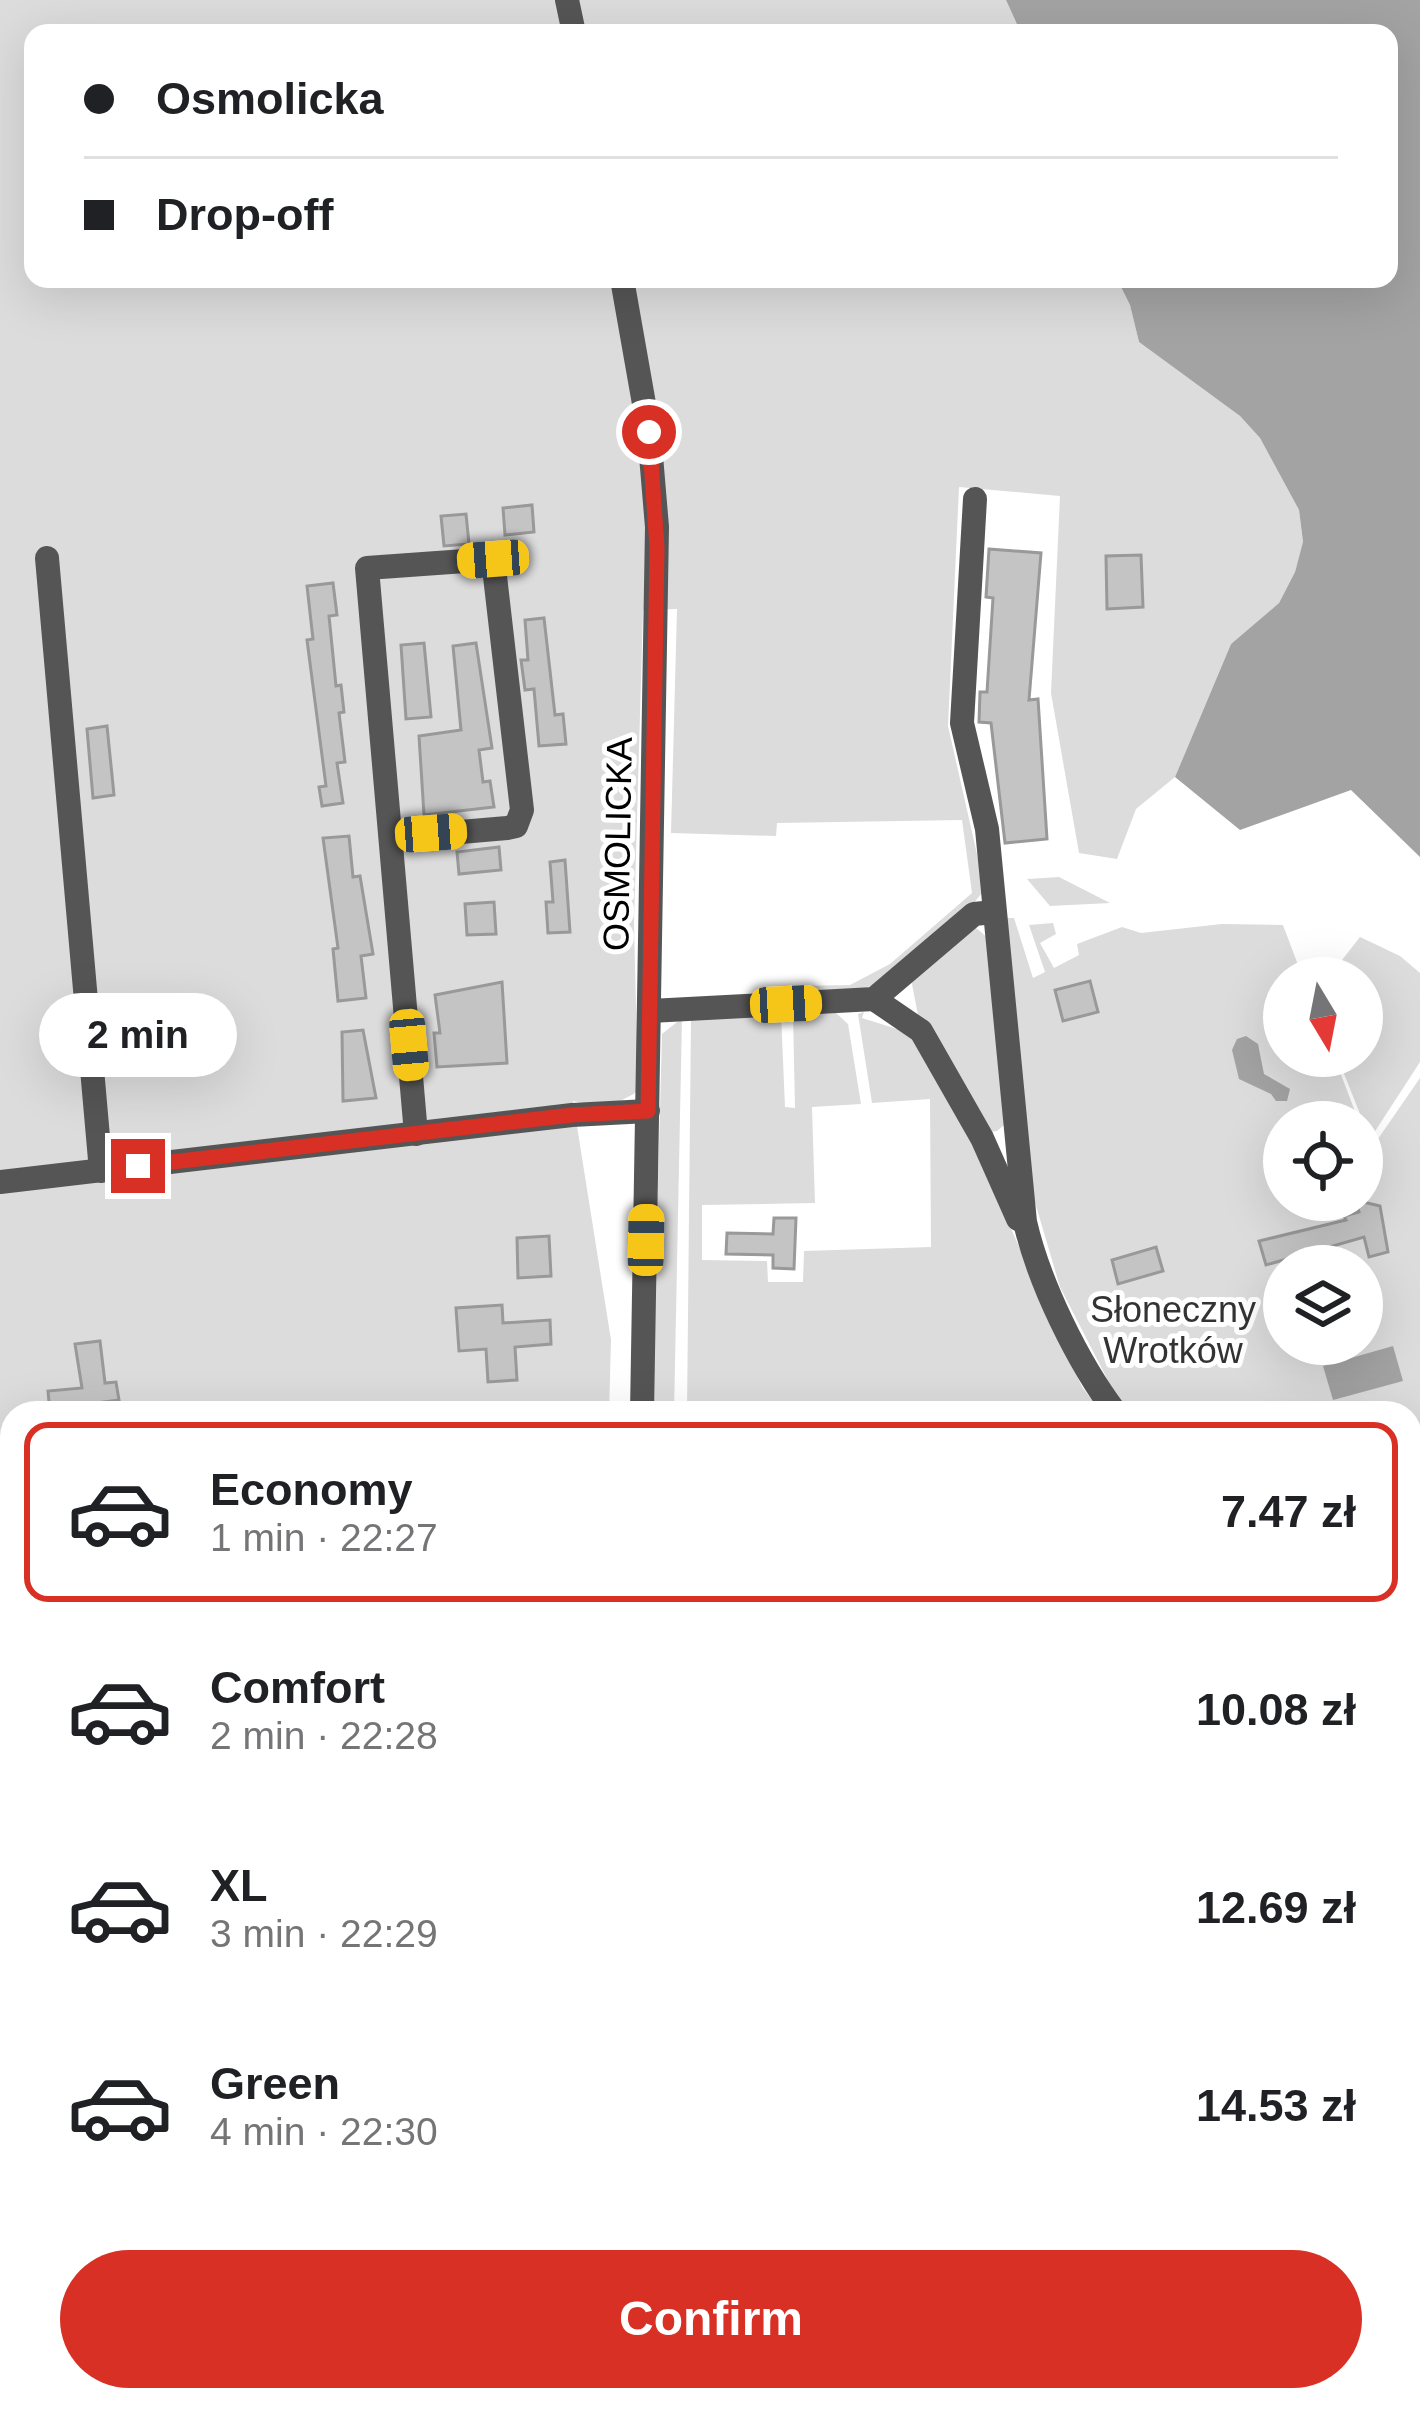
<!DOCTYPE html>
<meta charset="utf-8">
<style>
body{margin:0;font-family:Helvetica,sans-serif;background:#f2f2f2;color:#202124;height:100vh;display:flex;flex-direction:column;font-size:45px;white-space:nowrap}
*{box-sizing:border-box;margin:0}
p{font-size:39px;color:#757577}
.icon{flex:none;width:66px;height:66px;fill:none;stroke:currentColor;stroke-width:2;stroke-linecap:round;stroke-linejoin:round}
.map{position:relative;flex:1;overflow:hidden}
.drawer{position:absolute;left:0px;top:1401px;width:1422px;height:1011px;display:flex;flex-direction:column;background:#fff;border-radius:36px 36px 0 0;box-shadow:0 12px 48px #0002}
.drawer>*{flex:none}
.hud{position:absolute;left:24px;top:24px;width:1374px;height:264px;border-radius:24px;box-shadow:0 12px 48px #0002;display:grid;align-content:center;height:264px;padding:0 60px;background:#fff}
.needle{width:78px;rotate:170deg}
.buttons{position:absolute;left:1263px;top:957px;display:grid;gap:24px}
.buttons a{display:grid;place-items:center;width:120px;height:120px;border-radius:50%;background:#fff;box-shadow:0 12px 48px #0002;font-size:60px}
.end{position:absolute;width:54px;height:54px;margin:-27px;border:15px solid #d93025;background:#fff;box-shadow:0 0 0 6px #fff}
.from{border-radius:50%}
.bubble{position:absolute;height:84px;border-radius:42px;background:#fff;box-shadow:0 12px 48px #0002;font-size:39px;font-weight:700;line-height:84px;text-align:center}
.car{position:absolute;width:36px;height:72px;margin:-36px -18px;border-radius:15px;box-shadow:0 0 9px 3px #0007;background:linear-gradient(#f5c518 24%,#345 0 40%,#f5c518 0 76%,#345 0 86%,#f5c518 0)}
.hud b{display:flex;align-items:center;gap:42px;height:114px;font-size:45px}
.hud b+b{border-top:3px solid #e0e0e0}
.hud i{width:30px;height:30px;background:#202124}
ul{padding:21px 0 0;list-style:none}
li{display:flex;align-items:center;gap:36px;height:180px;margin:0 24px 18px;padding:0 36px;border:6px solid transparent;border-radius:24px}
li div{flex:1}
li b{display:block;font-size:45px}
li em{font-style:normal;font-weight:700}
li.active{border-color:#d93025}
li>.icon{width:108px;height:108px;stroke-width:1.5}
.button{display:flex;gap:24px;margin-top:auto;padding:24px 60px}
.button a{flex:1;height:138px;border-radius:72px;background:#d93025;color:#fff;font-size:48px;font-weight:700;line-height:138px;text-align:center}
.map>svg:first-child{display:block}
</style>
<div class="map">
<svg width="1420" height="2411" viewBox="0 0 1420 2411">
<rect width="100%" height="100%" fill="#fff"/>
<g fill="#dcdcdc" fill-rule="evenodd">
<path d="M0 0H1006L1021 33H33V279H1117L1130 305 1139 342 1240 416 1260 438 1299 510 1303 543 1295 572 1279 603 1231 644 1175 777 1136 809 1117 859 1079 853 1051 693 1060 496 959 487 948 726 979 863 981 894C952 932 901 978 855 992 838 997 817 995 799 996L798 986 850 985 890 964 972 893 962 820 777 823 776 836 671 833 677 609 643 610 634 923 638 1091C614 1107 600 1107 573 1101L611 1340 609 1413H12V2041L0 2034Z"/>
<path d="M1059 877 1110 903 1050 906 1027 879Z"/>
<path d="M1006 918H1014L1033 978 1045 972 1029 925 1053 923 1056 934 1040 943 1054 968 1079 955 1077 944 1122 927 1141 933 1222 924 1283 925 1303 978H1284V1056H1334L1359 1122H1284V1200H1362V1129L1371 1149 1420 1078V1519L1410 1532V1413H1129L1119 1402 1060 1287 1034 1199ZM1284 1266H1362V1344H1284Z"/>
<path d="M976 928 988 938 1004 1125 997 1131 990 1132 918 1015 911 979Z"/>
<path d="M1360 937 1400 956 1420 973V1062L1370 1139 1337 1056H1362V978H1328Z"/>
<path d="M864 1012 862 1018 913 1034 973 1144 1082 1387 1102 1413H687L691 1019 781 1014 785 1107 795 1108 793 1013H836L848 1024 861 1104 812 1107 815 1203 702 1205V1260L767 1261 768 1282H803L804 1251 931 1247 930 1099 872 1103 858 1014Z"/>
<path d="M682 1018 674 1413H652L662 1034Z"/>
<path d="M1410 1626 1420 1632V1951L1410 1913Z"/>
<path d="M1410 1945 1420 1979V2411H664V2400H1410Z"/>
<path d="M0 2112H12V2400H617V2411H27L0 2395Z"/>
</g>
<g fill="#a3a3a3">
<path d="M1006 0H1420V857L1351 790 1240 830 1175 777 1231 644 1279 603 1295 572 1303 542 1299 510 1260 438 1240 416 1139 342 1130 305 1117 279H1389V33H1021Z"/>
<path d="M1246 1036 1258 1044 1264 1074 1290 1089 1287 1101H1276L1271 1094 1239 1079 1232 1050 1237 1039Z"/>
<path d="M1393 1346 1403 1381 1333 1400 1323 1366Z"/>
</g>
<g fill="#c4c4c4" stroke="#999" stroke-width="3">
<path d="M532 505 534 532 505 535 503 508Z"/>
<path d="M466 514 469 544 444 546 441 516Z"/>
<path d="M989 549 1041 553 1029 700 1038 699 1047 839 1005 843 991 723 979 722 980 692H987L993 598 986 597Z"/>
<path d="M1141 555 1143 607 1107 609 1106 556Z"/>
<path d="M333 583 337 615 329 616 336 686 341 685 344 712 339 713 345 762 337 763 343 803 322 806 319 787 326 786 307 640 313 639 307 586Z"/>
<path d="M544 618 555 715 563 714 566 744 539 746 534 689 525 690 521 660H528L525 620Z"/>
<path d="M424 643 431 717 406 719 401 645Z"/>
<path d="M476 643 492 748 479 750 483 782 490 781 494 807 424 815 419 736 461 730 453 646Z"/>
<path d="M107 726 114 795 93 798 87 729Z"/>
<path d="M349 836 353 877 360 876 373 954 361 956 366 998 338 1001 333 949 338 948 323 838Z"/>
<path d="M499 847 501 870 459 874 457 852Z"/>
<path d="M565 860 570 932 548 933 546 902H553L550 862Z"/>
<path d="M494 902 496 934 467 935 465 904Z"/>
<path d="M1090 981 1098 1012 1063 1021 1055 990Z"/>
<path d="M502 982 507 1063 437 1067 434 1033H440L435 995Z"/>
<path d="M363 1030 376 1098 343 1101 342 1032Z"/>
<path d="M1355 1200 1380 1206 1388 1252 1369 1257 1364 1237 1266 1265 1259 1241 1346 1220 1344 1216 1359 1212Z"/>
<path d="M774 1218H796L794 1269 773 1268V1255L726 1254 727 1233 773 1234Z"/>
<path d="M549 1236 551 1276 518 1278 517 1238Z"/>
<path d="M1156 1247 1163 1271 1118 1284 1112 1260Z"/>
<path d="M502 1305 503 1323 550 1320 551 1344 515 1347 517 1380 488 1382 486 1349 459 1351 456 1308Z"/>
<path d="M100 1341 105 1383 116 1382 119 1400 73 1406V1413H50L48 1391 82 1388 75 1344Z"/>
</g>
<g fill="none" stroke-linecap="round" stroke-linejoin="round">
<g stroke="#555" stroke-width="24">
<path d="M567 0 574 33"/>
<path d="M622 279 649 432 657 527 642 1413"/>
<path d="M975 499 962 723 987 829 1025 1222C1039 1283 1078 1363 1116 1413"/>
<path d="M47 558 101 1171"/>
<path d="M391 838 507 828 516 826 522 810 493 559 367 568 416 1134"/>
<path d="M874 999 921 1031 982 1138 1018 1219"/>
<path d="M650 1011 874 999 974 914 994 912"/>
<path d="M0 1182 572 1115 648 1111"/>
<path d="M0 1471 12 1470"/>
<path d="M1410 1614 1420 1619"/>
<path d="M623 2411V2400"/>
</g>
</g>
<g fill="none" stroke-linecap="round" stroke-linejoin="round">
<path stroke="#d93025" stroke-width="15" d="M138 1166 572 1115 648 1111 657 547 649 432"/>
</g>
<g text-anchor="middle" stroke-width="10" stroke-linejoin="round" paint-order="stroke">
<g font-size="36" fill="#000" stroke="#fff">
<text transform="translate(617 844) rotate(-89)" y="13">OSMOLICKA</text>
</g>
<g font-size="36" fill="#333" stroke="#fff">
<text x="1173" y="1322">Słoneczny<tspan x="1173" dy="41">Wrotków</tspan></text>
</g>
</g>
</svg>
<div class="buttons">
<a><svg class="needle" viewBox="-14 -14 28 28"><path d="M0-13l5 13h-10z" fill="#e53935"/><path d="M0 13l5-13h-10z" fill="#757577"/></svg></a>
<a><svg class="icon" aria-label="locate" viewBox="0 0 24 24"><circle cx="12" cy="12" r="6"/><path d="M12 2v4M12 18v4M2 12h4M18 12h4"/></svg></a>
<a><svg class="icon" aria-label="layers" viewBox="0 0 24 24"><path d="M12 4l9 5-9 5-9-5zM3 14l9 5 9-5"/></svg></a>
</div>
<i class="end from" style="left:649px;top:432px"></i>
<i class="end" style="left:138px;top:1166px"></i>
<div class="bubble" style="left:39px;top:993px;width:198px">2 min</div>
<i class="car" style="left:493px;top:559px;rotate:266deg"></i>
<i class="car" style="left:431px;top:833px;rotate:86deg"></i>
<i class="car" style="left:786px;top:1004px;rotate:87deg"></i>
<i class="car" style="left:409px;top:1045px;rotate:175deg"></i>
<i class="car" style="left:646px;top:1240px;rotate:1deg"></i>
<div class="hud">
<b><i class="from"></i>Osmolicka</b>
<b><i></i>Drop-off</b>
</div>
<section class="drawer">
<ul>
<li class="active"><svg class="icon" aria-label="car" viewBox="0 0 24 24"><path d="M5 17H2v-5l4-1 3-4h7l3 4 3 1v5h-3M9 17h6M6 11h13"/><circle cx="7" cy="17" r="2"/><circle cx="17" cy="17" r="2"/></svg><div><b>Economy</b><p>1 min · 22:27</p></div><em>7.47 zł</em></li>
<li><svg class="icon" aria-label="car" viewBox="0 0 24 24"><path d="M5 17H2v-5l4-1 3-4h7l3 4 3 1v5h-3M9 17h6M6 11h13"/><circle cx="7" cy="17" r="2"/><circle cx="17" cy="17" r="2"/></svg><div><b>Comfort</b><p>2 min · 22:28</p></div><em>10.08 zł</em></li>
<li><svg class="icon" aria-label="car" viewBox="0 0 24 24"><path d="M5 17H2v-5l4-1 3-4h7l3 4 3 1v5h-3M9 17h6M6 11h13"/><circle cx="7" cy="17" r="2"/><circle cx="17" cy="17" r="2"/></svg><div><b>XL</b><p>3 min · 22:29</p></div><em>12.69 zł</em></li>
<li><svg class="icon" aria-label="car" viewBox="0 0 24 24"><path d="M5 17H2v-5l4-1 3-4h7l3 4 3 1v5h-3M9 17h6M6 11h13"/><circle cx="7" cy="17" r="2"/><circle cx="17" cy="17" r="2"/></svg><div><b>Green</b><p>4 min · 22:30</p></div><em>14.53 zł</em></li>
</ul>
<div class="button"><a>Confirm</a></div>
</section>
</div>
